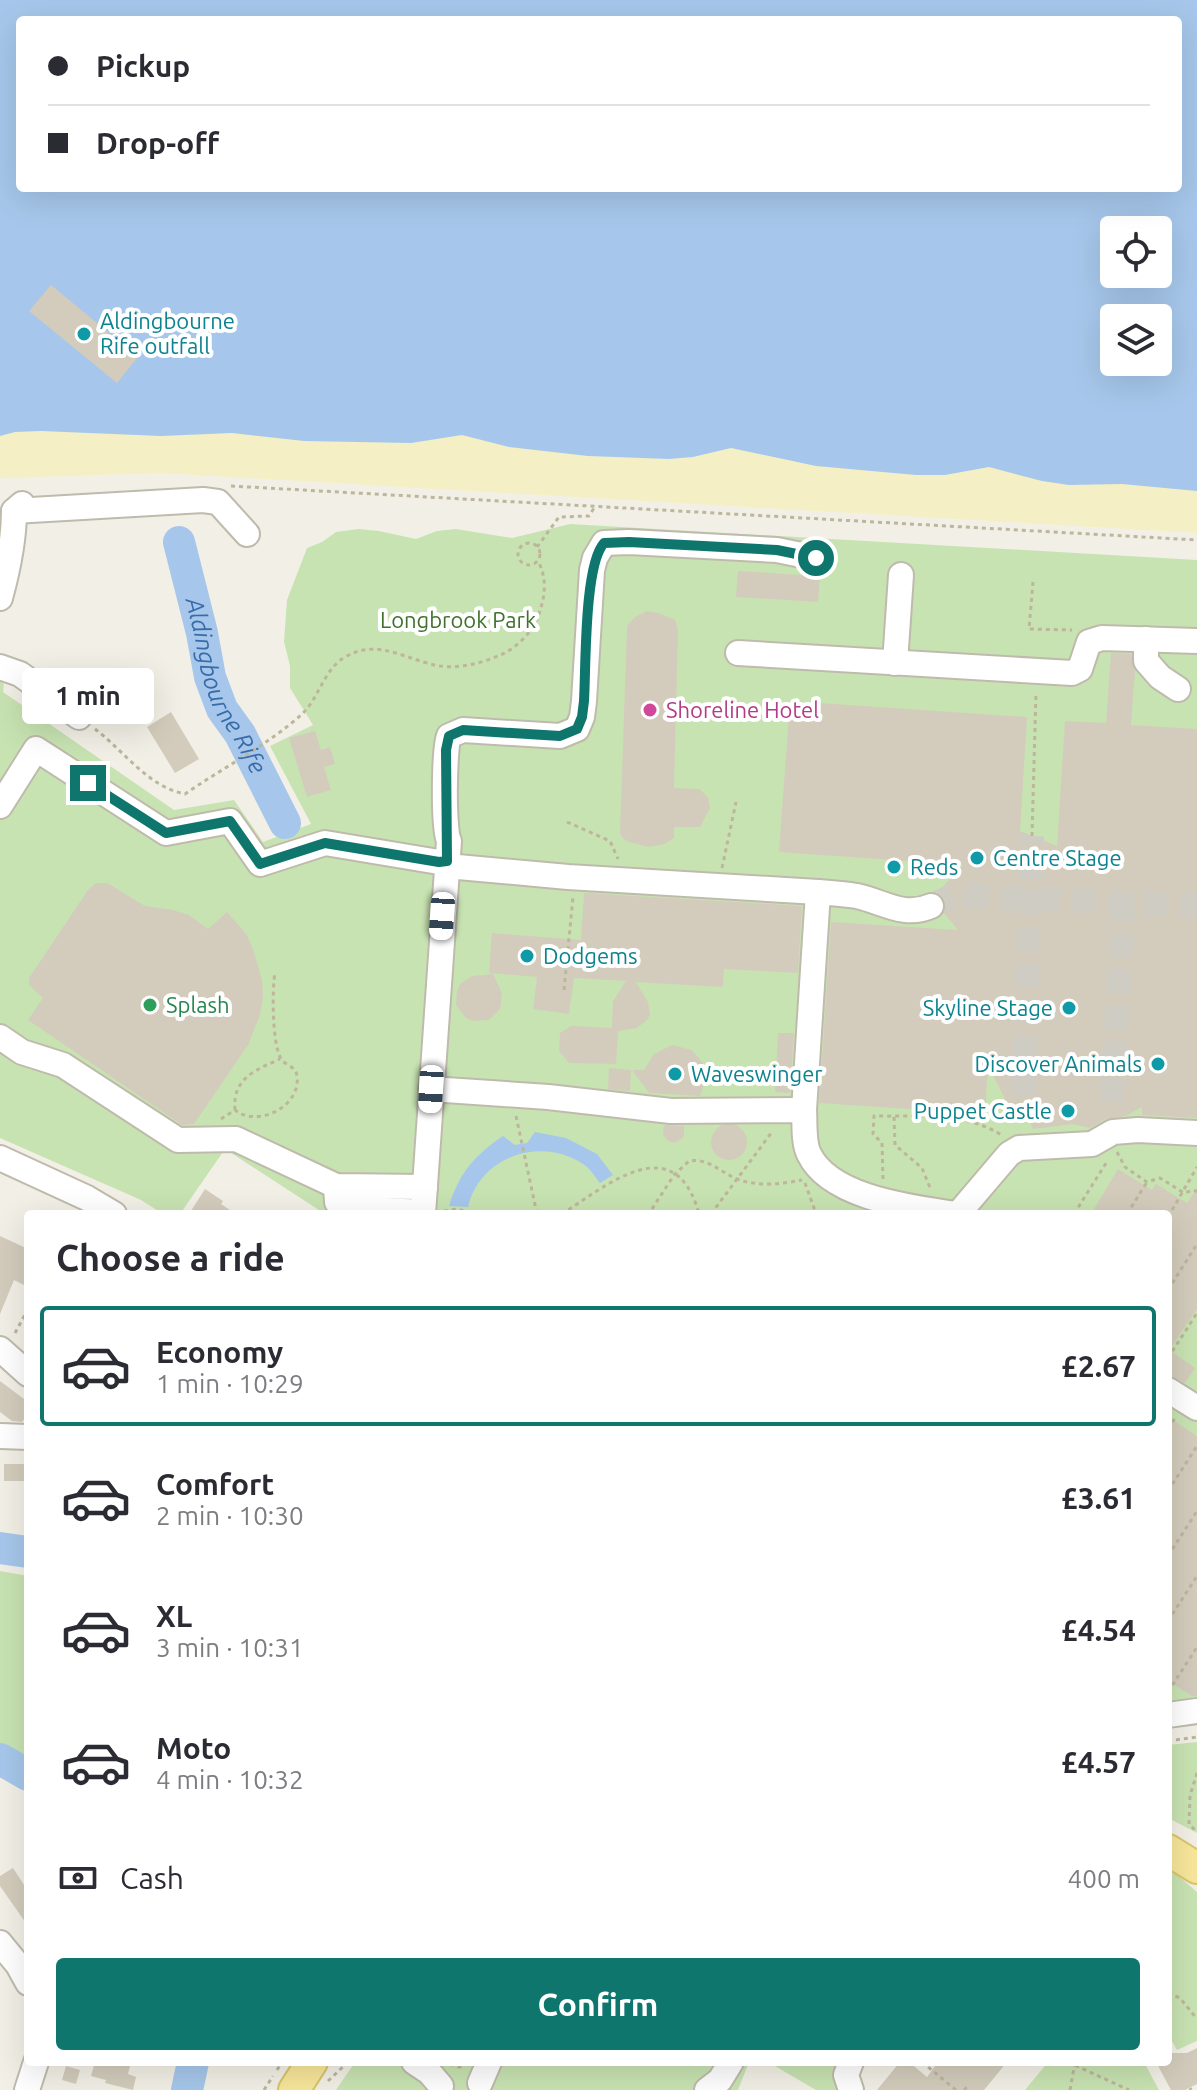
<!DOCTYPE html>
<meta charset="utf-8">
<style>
body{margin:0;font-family:Ubuntu,sans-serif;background:#f2f2f3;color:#2b2b33;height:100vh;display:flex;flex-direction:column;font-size:30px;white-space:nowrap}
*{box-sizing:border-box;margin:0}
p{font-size:26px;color:#7c7c81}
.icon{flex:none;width:44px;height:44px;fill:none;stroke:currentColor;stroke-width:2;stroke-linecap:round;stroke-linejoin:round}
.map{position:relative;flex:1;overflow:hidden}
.drawer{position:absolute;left:24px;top:1210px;width:1148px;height:856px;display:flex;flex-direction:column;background:#fff;border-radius:8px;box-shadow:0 8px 32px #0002}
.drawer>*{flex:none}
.banner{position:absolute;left:16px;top:16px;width:1166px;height:176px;border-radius:8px;box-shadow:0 8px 32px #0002;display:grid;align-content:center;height:176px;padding:0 32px;background:#fff}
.controls{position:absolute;left:1100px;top:216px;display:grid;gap:16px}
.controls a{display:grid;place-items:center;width:72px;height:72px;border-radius:8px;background:#fff;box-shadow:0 8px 32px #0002;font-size:40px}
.end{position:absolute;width:36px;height:36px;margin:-18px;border:10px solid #0f766e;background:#fff;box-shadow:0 0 0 4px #fff}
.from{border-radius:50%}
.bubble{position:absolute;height:56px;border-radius:8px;background:#fff;box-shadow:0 8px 32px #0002;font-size:26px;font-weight:600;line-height:56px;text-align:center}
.car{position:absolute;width:24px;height:48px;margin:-24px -12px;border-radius:10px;box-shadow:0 0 6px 2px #0007;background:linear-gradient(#fff 24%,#345 0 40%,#fff 0 76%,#345 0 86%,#fff 0)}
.banner b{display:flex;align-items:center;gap:28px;height:76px;font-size:30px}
.banner b+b{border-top:2px solid #e1e1e2}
.banner i{width:20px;height:20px;background:#2b2b33}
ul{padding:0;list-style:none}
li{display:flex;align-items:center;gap:24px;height:120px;margin:0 16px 12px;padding:0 16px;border:4px solid transparent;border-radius:8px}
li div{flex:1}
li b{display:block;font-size:30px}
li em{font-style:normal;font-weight:600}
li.active{border-color:#0f766e}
li>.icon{width:72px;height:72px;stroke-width:1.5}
h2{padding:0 32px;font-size:36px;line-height:96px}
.pay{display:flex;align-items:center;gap:20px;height:88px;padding:0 32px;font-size:30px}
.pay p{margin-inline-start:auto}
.button{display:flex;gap:16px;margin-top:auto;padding:16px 32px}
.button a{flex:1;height:92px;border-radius:8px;background:#0f766e;color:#fff;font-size:32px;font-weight:600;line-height:92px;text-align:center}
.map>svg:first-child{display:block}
</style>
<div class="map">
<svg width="1197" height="2090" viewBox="0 0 1197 2090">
<rect width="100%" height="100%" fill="#f2f0e6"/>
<g fill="#c8e3b2">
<path d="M570 524 1197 560V1719L1168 1723V1214H325L225 1149 180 1214H163L141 1200 0 1138V680L4 684 3 692 174 810 234 800 263 842 311 824 270 746 313 725 290 688V666L284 642 287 600 307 548 322 542 336 532 358 529 379 531 416 539 437 531 456 529 512 538Z"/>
<path d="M0 1571 28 1576V1761L0 1746Z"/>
<path d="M1197 1742V1833L1168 1818V1745Z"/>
<path d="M1168 1867 1197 1892V2041L1177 2050 1168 2034Z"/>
<path d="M355 2062H749L738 2090H336Z"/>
<path d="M768 2062H844L843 2090H816Z"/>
<path d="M1048 2062H1144L1159 2090H1025Z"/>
</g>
<path fill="#f4efc4" d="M0 334 1114 362H1158L1197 342V533L162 473 0 478Z"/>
<g fill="#a6c7eb" fill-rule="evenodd">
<path d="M0 0H1197V491L1122 484 1069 485 1042 481 989 467 945 475H916L816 466 731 448 693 457 669 459 588 456 509 447 462 435 411 443 304 441 232 433 161 436 41 431 15 432 0 436ZM20 20H1178V188H20ZM1114 230H1158V274H1114ZM1114 318H1158V362H1114Z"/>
<path d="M535 1132 566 1138 597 1154 613 1175 600 1183C595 1177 590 1168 583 1164 541 1136 480 1156 468 1207L449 1206C459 1173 475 1155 503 1136L515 1145 527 1143Z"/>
</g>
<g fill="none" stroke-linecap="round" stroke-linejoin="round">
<g stroke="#a6c7eb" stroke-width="32">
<path id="s1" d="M179 542 202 633 210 677 222 709 240 734 285 823"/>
<path d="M0 1548 28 1552"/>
<path d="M0 1759 28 1775"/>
<path d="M187 2090 193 2062"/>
</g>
</g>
<g fill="#d3ccbc">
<path d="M51 285 138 357 117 383 29 311Z"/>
<path d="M738 571 820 576 818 602 736 597Z"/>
<path d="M647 611 659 613 675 620 678 631 674 788 699 789 708 797 710 808 700 827H674V838L664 844 648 847 626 841 620 834 627 626 635 617Z"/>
<path d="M1111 653 1131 654 1135 671 1131 725 1197 729V1118L1142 1115V1107L1126 1116 1106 1119 1090 1128 1073 1124 1033 1129 1028 1116 1013 1115 988 1065 985 1114 819 1103 831 922 958 930 944 913 945 902 941 895 944 885 963 865 779 852 790 701 1027 717 1020 831 1057 846 1065 721 1106 723Z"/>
<path d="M171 712 199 759 175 773 147 727Z"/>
<path d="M315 731 321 750 330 747 335 764 324 767 331 790 307 797 289 738Z"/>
<path d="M96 883H107L145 906 173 910 189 915 208 929 227 912 247 935 253 949 262 980 263 995 260 1015 248 1045 194 1124 182 1125 28 1020 43 998 29 985V978L88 890Z"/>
<path d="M584 893 802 906 798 973 724 969 723 987 636 982 648 1002 650 1015 647 1020 637 1028 618 1031 616 1064 569 1063 559 1051 560 1033 571 1026 612 1028 613 1001 626 981 574 978 569 1014 533 1009 537 977 489 973 492 933 581 940Z"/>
<path d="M493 974 502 993 500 1009 489 1020 473 1021 466 1018 456 1005 457 991 460 984 472 976Z"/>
<path d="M778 1033H794L790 1093 775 1092Z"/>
<path d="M672 1045 692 1050 705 1066 707 1077 700 1096 649 1093 632 1070H644L654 1054Z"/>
<path d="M609 1068 631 1070 630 1091 608 1089Z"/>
<circle cx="729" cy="1142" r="18"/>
<path d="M664 1125 684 1126V1137L675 1143 668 1141 663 1135Z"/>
<path d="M1118 1169 1152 1190 1156 1184 1187 1203 1197 1188V1309L1169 1350 1195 1368 1185 1383 1168 1375V1214H1091Z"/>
<path d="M205 1189 223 1201 221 1204 236 1214H189Z"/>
<path d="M0 1236 28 1249V1287L14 1280 0 1314Z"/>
<path d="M0 1381 28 1402V1414L22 1422 12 1421 0 1412Z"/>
<path d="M1168 1417 1197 1436V1696H1192L1168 1681Z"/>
<rect x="4" y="1464" width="24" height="17"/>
<path d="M13 1868 28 1891V1926L0 1886V1876Z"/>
<path d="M1197 2048V2084L1185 2090H1171L1156 2062H1168V2053H1187Z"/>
<path d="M95 2062H131L128 2074 136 2077 133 2090 105 2083 106 2080 91 2076Z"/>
<path d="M900 2062H909L927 2077 938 2062H1007L984 2090H877Z"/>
<path d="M66 2066 80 2070 76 2084 62 2080Z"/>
</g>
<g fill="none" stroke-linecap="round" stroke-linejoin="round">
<g stroke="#cfcdc3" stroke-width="24" stroke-dasharray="24 12" stroke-linecap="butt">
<path d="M931 906 953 895 1197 906"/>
<path d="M1023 1095 1032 836"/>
<path d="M1111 1101 1124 902"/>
</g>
<defs>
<g id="minor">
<path d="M14 511 203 500 218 502 247 534"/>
<path d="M0 598C8 569 14 541 14 511L22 504"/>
<path d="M1146 639V661L1160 677 1178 689"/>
<path d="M738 653 1072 673 1080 669 1089 642 1102 638 1197 641"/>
<path d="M895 663 901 575"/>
<path d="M0 667 20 674 79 717"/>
<path d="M0 806 36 749 166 833 230 821 260 864 325 843 439 862 447 861"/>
<path d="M447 866 568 877 818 892"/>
<path d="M0 1037 22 1052 63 1065 178 1140 236 1139 336 1186 425 1187"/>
<path d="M431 1089 548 1097 671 1111 804 1110C805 1123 803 1142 809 1154 830 1198 911 1207 955 1214"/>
<path d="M804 1110 818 892C831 893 844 894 857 896 884 902 904 918 931 906"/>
<path d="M0 1158 87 1198 114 1214"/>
<path d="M336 1186 337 1202 345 1208 423 1212"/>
<path d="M423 1214 449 841C443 830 444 748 449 736L463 730 560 736 577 729 582 717 584 701 592 570 595 558 604 543 629 542 777 550 816 558"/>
<path d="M958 1214 1009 1154 1019 1148 1092 1144 1113 1132 1138 1130 1197 1133"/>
<path d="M0 1349 28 1374"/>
<path d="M1168 1390 1197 1408"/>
<path d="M0 1436 28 1437"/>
<path d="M1168 1715 1197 1711"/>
<path d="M0 1943 18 1965 28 1983"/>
<path d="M414 2062 429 2072 441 2086"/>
<path d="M480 2083 489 2062"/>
<path d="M27 2090 36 2062"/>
<path d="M707 2090 720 2080 731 2062"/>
<path d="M851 2090 846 2075 851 2062"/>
</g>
<g id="major">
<path d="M1168 1850 1197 1868"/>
<path d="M294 2090 312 2062"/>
</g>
</defs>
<use href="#minor" stroke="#bfbbac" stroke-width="28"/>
<use href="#major" stroke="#dbc56b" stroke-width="34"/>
<g stroke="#bdb59c" stroke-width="3" stroke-dasharray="4 4" stroke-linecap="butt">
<path d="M231 486 1197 540"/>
<circle cx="529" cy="554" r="11"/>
<path d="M537 547 559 517 589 516 594 508"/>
<path d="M1033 582 1029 629 1072 630"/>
<path d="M95 729C123 750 148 787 185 794 221 769 269 744 301 715 319 699 323 670 345 657 375 640 398 655 427 663 451 671 476 665 498 656 514 650 530 635 537 619 545 599 548 580 538 561"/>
<path d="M567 822 610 841 618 859"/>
<path d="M1032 836 1036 692"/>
<path d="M722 868 736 802"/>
<path d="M564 990 573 897"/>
<path d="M235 1110C232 1078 256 1070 280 1059"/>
<path d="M516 1116 537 1214"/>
<path d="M894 1117 895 1145 922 1168 931 1190"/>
<path d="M221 1119 235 1110C257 1128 301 1107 297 1076 296 1066 286 1066 281 1059 272 1043 272 990 275 972"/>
<path d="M1117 1152 1125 1167 1147 1182 1160 1178 1184 1193 1194 1190 1197 1192"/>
<path d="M883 1179 882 1143 873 1134 874 1116C918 1117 965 1111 1003 1136"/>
<path d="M805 1183 814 1208 820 1214"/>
<path d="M652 1209 674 1175 689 1161C709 1158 720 1172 737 1179 758 1187 781 1184 802 1180"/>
<path d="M444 1211 457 1209 475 1214"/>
<path d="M562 1214C606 1186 675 1126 699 1214"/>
<path d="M711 1214 772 1132"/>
<path d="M1074 1214 1108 1160"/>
<path d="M1127 1214 1147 1182"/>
<path d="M1168 1217 1197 1167"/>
<path d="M1168 1290 1197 1244"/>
<path d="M15 1333 28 1309"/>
<path d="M1168 1358 1197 1313"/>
<path d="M1168 1429 1175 1418"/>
<path d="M1168 1491 1197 1446"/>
<path d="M1168 1556 1197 1511"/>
<path d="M1168 1621 1197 1576"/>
<path d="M1168 1692 1197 1647"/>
<path d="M1168 1741 1197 1737"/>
<path d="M1197 1773 1190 1796 1189 1824 1197 1832"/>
<path d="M1168 1993 1180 1998 1197 2019"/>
<path d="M922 2062 956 2090"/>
<path d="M1068 2062 1129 2090"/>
<path d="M450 2064 458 2067H465"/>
<path d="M277 2070 282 2062"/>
<path d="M328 2081 348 2062"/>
<path d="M1190 2088 1191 2090"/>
<path d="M264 2090 273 2076"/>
<path d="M964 2090 969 2085"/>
<path d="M1070 2090 1075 2062"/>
</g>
<use href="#minor" stroke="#fff" stroke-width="24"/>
<use href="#major" stroke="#f7e69a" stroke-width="30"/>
</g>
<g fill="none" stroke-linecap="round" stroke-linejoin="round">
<path stroke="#0f766e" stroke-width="10" d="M88 783 166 833 230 821 260 864 325 843 439 862 447 861 446 750 449 736 463 730 560 736 577 729 582 717 584 701C586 668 584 565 604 543L629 542 777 550 816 558"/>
</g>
<g fill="#0f9aa8" stroke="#fff" stroke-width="3">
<circle cx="84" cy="334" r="8"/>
<circle cx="977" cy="858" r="8"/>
<circle cx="894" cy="867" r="8"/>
<circle cx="527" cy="956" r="8"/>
<circle cx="1069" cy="1008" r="8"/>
<circle cx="1158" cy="1064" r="8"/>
<circle cx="675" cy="1074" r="8"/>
<circle cx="1068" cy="1111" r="8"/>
</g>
<circle fill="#d1479c" stroke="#fff" stroke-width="3" cx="650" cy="710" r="8"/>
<circle fill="#2e9e5b" stroke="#fff" stroke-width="3" cx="150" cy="1005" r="8"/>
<g text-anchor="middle" stroke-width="8" stroke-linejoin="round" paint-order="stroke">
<g font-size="22" fill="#0d838f" stroke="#fff" text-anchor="start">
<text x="100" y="329">Aldingbourne<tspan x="100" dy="25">Rife outfall</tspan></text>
<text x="993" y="866">Centre Stage</text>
<text x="910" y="875">Reds</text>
<text x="543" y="964">Dodgems</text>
<text x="1053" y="1016" text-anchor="end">Skyline Stage</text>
<text x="1142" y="1072" text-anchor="end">Discover Animals</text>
<text x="691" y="1082">Waveswinger</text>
<text x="1052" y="1119" text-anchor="end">Puppet Castle</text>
</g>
<g font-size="22" fill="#40712d" stroke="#fff">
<text x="458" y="628">Longbrook Park</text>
</g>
<g font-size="22" fill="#b23c85" stroke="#fff" text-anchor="start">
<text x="666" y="718">Shoreline Hotel</text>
</g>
<g font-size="22" fill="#27864d" stroke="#fff" text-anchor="start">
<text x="166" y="1013">Splash</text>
</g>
<g font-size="24" font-style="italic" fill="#376ca8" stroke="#fff">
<text dy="8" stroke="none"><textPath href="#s1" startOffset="152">Aldingbourne Rife</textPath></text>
</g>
</g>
</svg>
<div class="controls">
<a><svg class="icon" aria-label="locate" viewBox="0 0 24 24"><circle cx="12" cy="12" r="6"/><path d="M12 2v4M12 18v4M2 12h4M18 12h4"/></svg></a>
<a><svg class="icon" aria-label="layers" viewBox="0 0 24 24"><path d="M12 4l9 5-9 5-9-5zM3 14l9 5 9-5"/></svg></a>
</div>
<i class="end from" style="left:816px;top:558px"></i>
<i class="end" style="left:88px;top:783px"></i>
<div class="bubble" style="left:22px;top:668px;width:132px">1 min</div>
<i class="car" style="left:442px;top:916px;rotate:184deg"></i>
<i class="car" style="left:431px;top:1089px;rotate:183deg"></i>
<div class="banner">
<b><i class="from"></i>Pickup</b>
<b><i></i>Drop-off</b>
</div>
<section class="drawer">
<h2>Choose a ride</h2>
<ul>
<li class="active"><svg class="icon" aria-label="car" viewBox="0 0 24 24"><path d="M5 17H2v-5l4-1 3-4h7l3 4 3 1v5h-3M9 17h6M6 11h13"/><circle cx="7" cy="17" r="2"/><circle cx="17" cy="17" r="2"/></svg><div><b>Economy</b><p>1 min · 10:29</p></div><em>£2.67</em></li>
<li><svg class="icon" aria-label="car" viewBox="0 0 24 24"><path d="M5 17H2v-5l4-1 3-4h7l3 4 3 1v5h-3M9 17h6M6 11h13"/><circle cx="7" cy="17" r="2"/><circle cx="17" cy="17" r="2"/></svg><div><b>Comfort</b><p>2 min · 10:30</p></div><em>£3.61</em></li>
<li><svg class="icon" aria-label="car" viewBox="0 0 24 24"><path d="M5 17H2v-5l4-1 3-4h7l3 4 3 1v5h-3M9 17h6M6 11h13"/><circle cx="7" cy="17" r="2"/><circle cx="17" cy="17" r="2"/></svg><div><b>XL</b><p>3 min · 10:31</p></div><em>£4.54</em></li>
<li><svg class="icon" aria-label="car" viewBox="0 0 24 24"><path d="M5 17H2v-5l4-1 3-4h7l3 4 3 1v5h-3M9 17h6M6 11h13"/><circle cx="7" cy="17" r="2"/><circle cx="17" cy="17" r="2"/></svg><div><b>Moto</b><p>4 min · 10:32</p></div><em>£4.57</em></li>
</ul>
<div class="pay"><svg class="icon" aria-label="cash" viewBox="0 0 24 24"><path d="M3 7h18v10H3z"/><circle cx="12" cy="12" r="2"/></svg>Cash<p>400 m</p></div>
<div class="button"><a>Confirm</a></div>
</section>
</div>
